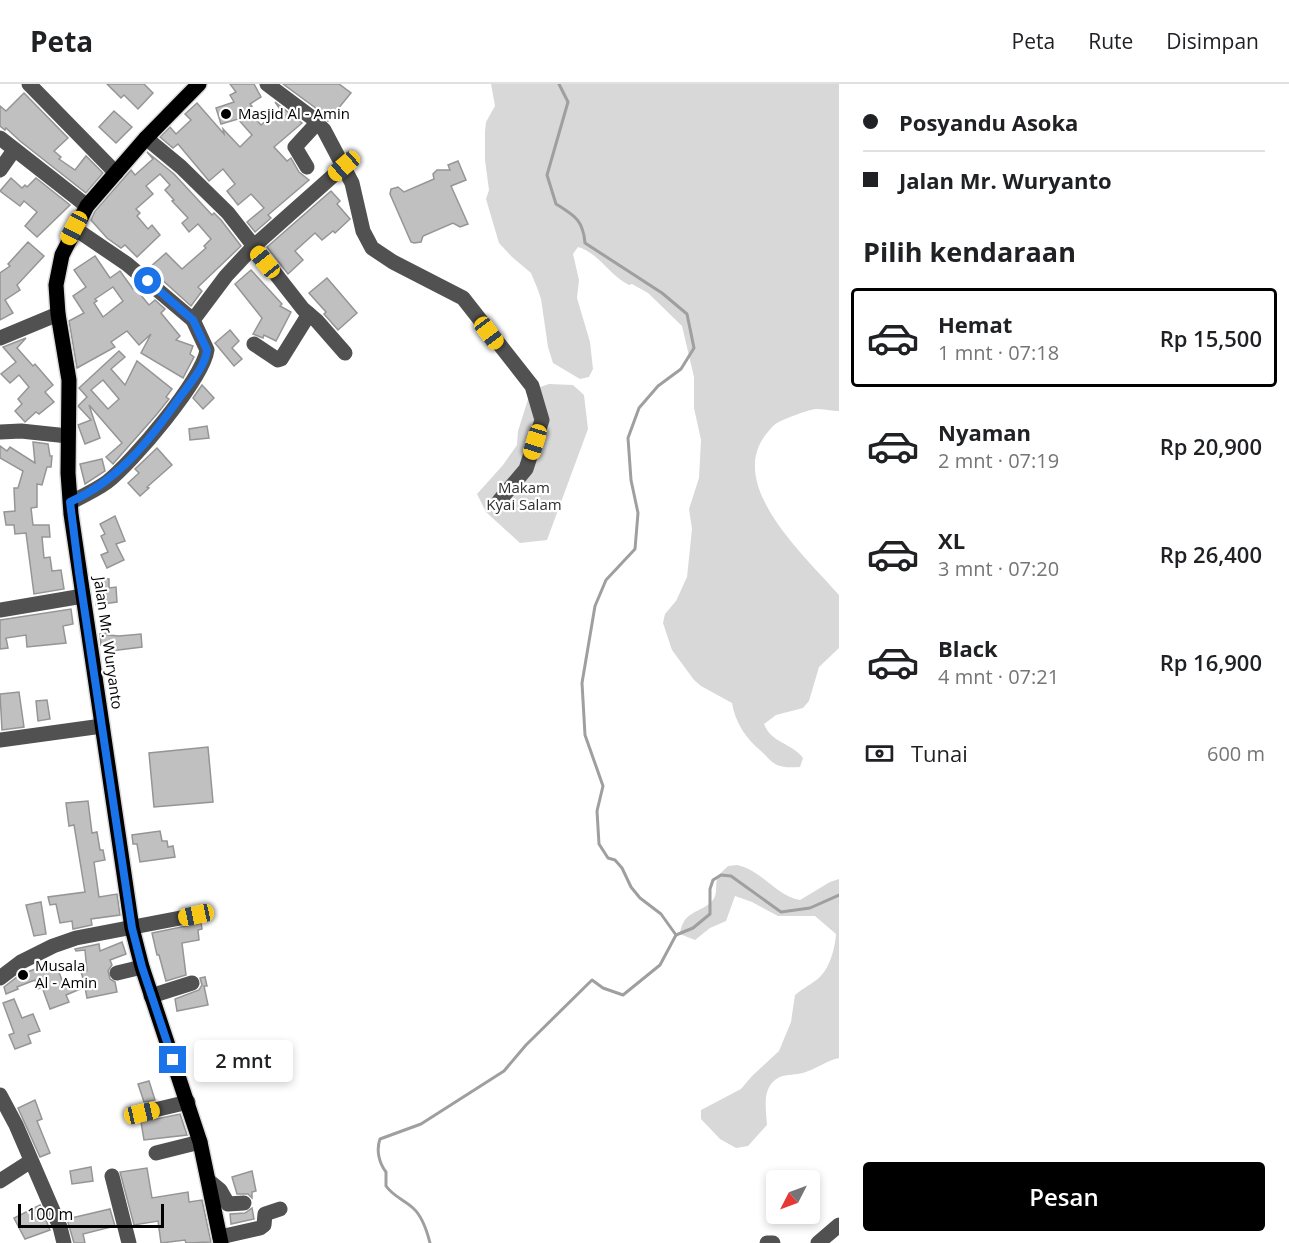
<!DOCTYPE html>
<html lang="id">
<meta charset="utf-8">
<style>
body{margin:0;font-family:"Open Sans",sans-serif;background:#f2f2f2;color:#202124;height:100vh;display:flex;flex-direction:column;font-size:22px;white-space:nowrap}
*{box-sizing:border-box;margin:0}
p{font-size:20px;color:#757577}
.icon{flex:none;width:33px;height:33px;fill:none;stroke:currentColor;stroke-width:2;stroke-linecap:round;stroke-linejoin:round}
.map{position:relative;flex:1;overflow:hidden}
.details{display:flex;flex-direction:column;background:#fff;width:450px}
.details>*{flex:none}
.top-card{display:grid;align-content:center;height:132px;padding:0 24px;background:#fff}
.needle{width:39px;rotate:228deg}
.tools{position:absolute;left:766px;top:1086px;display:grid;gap:12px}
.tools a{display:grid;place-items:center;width:54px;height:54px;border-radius:6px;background:#fff;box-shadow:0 3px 9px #0003;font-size:30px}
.scale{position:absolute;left:18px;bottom:15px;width:146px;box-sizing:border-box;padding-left:6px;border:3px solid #000;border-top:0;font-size:16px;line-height:21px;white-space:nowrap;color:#000;-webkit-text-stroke:4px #fff;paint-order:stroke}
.end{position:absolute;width:27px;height:27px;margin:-14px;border:8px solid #1a73e8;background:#fff;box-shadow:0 0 0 3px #fff}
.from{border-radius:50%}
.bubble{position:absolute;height:42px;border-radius:6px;background:#fff;box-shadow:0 3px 9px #0003;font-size:20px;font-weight:600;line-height:42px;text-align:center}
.car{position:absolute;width:18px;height:36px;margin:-18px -9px;border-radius:8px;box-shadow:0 0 4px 2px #0007;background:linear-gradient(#f5c518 24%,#345 0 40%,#f5c518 0 76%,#345 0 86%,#f5c518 0)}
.top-card b{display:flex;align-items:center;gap:21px;height:57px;font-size:22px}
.top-card b+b{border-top:2px solid #e0e0e0}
.top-card i{width:15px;height:15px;background:#202124}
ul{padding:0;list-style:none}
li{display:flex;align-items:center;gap:18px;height:99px;margin:0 12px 9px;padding:0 12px;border:3px solid transparent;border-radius:6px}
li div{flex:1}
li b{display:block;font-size:22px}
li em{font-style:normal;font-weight:600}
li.active{border-color:#000}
li>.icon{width:54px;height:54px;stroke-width:1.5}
h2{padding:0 24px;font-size:27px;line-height:72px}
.pay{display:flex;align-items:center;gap:15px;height:66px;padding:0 24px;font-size:22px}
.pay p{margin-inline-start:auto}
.button{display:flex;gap:12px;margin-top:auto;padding:12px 24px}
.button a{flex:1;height:69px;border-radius:6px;background:#000;color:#fff;font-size:24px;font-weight:600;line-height:69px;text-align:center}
header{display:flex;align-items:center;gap:36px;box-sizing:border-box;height:84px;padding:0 30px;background:#fff;border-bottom:2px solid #e0e0e0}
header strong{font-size:28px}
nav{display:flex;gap:33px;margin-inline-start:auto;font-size:21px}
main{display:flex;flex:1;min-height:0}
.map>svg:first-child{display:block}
</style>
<header>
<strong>Peta</strong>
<nav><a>Peta</a><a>Rute</a><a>Disimpan</a></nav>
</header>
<main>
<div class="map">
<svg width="839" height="1159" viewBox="0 0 839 1159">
<rect width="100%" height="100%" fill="#fff"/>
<g fill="#d8d8d8">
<path d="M491 0H839V327C832 327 823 325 816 325 807 326 784 335 777 339 773 341 770 346 767 349 724 401 807 474 839 511V564L819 583 809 617 803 624 776 631 764 640C771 659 792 659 803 674L800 683C793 683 787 684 780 682 772 680 768 673 761 667 746 655 735 638 732 619L701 602 694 596 672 566 663 539 665 530 676 517 687 493 692 445 689 425 699 394 701 356 694 324V293L682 242 648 209 632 200 629 201C610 192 599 169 578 163L573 170 579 196 577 214 590 258 593 285 589 293 580 295 553 279 548 263 541 215 538 206 531 189 512 173 499 159 486 115 489 106 485 76V47L486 38 495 22Z"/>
<path d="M549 300 573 301 584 311 588 345 547 456 520 459 486 428 477 410 503 381 517 361 518 347 531 306Z"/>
<path d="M737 781C762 786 776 812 800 816L830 798 839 795V974C826 977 816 985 803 989 796 991 787 990 780 993 761 1002 766 1023 767 1041L748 1062 736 1064 720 1055 701 1035V1026L741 1005 752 992 779 967 791 938 795 911C802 905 808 902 815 897 829 888 835 865 836 850L815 832H778L752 818 735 812 726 837 710 844 695 856 680 850C683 826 700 830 712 817 719 810 714 800 718 793 720 789 725 785 728 782Z"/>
</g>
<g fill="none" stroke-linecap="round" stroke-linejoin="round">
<g stroke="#9f9f9f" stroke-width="3">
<path d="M676 851 693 844 710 830V805L713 796 721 791 731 792 781 828 810 824 839 811"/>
<path d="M430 1159C427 1147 422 1132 413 1124 404 1116 393 1112 386 1102V1088C379 1079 376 1066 380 1055L421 1040 504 987 526 961 592 896 603 904 623 911 660 881 676 851 661 830 640 814 631 803 622 784 615 776 608 774 599 760 597 727 603 702 585 651 582 599 595 522 606 496 635 465 638 429 631 396 628 354 639 324 658 302 681 285 694 264 687 230 662 209 585 159C583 136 575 132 556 120L547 91 568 18 559 0"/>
</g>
</g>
<g fill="#c0c0c0" stroke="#959595" stroke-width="1.5" fill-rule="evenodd">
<path d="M107 0H144L153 9 138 25 124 11 121 14Z"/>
<path d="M230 0H254L261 13 250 20 252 22 247 25 261 41 280 25 275 18 302 39 274 63 287 77 291 74 299 88 309 96 268 131 271 134 255 148 247 138 264 124 251 110 238 121 227 107 235 100 223 85 209 97 178 60 173 64 160 53 170 43 176 50 191 36 185 30 197 19 224 50 223 45 240 63 252 51 238 35 221 40 216 24 234 18 230 11 236 8Z"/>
<path d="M283 0H339L351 9 328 37 317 25Z"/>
<path d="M24 9 68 54 54 67 61 73 59 75 75 86 86 72 103 89 86 109 20 57 6 44 5 46 0 42V22L6 27Z"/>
<path d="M114 27 132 43 116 59 99 43Z"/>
<path d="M147 68 174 90 212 131 214 129 221 136 241 162 198 203 202 207 191 222 149 184 166 169 182 185 206 164 204 162 211 155 198 140 189 148 182 139 188 134 172 117 174 116 165 106 170 101 160 90 146 102 153 110 136 125 140 129 137 132 148 145 152 141 160 151 137 173 125 161 121 164 107 154 91 136 95 127 131 86 135 91 153 75Z"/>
<path d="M458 77 466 96 451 102 468 140 460 143 453 139 423 152 421 158 414 159 411 158 390 110 391 105 398 103 404 108 434 95 433 90 437 86H450L448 81Z"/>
<path d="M11 94 22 104 25 101 27 103 36 94 70 121 37 153 25 142 37 128 24 117 20 122 0 107Z"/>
<path d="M331 107 340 117 337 120 350 135 335 149 333 147 322 156 315 149 295 167 303 176 288 190 267 163Z"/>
<path d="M28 158 44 172 17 201 20 206 5 216 13 229 0 236V189L10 182 8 180Z"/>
<path d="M95 172 110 194 120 187 133 205 135 204 149 221 155 216 165 225 161 229 180 252 176 256 193 262 190 270 194 273 183 294 141 269 151 250 139 261 127 247 111 258 115 263 77 284 69 237 84 229 73 212 86 203 74 186ZM113 203 123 217 103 233 94 219 97 217 95 215Z"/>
<path d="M251 186 282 220 280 222 291 228 276 257 264 251 263 254 253 250 262 234 235 200Z"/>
<path d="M327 194 357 229 338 246 324 230 326 228 309 209Z"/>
<path d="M230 246 239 257 232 264 242 275 234 282 215 259Z"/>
<path d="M26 254 17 264 33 282 35 280 53 301 45 308 54 318 39 330 36 328 25 338 15 327 22 320 18 315 29 303 19 291 10 299 1 290 16 278 3 263Z"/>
<path d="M119 267 125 273 111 285 125 301 137 277 172 305 166 313 169 315 157 330 113 380 106 373 122 359 89 321 100 354 85 360 78 341 91 336 78 322 87 313 79 304ZM103 296 119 315 108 325 91 306Z"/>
<path d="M202 301 214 314 203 325 193 314Z"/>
<path d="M207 342 209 354 190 356 189 345Z"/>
<path d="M33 358 48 360 50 372H52L51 383H47L42 401 37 400V423L31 424 33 441H49L50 453H42L44 474 50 473 52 487 61 486 64 505 34 510 26 449 15 450 14 441H6L4 428 15 427 14 404H18L23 387 0 374V362L7 367 10 363 35 379Z"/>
<path d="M157 364 172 381 147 403 149 404 140 412 128 399 139 389 135 385Z"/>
<path d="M102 375 105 387 85 400 80 380Z"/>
<path d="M115 432 125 457 116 460 124 476 107 484 101 471 108 468 101 452 105 450 100 440Z"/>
<path d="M95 495H109V504L116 503 117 518 96 521Z"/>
<path d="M71 525 73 540 63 542 66 559 27 563 26 551 6 554 8 564 0 565V536Z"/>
<path d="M108 549V551L119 552 141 550 142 563 111 567V560L101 561 100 550Z"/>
<path d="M19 608 24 643 2 646 0 610Z"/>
<path d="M47 616 50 635 38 637 36 617Z"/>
<path d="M208 663 213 718 154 723 149 669Z"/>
<path d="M88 717 92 749 97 748 100 766H103L105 776 94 778 99 813 117 810 120 831 91 835 92 841 73 845 72 837 60 839 56 820 50 821 48 813 85 808 74 741 69 742 66 719Z"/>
<path d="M160 747 162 757H167L168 763 173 762 175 773 140 778 137 760H133L132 751Z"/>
<path d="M41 818 46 850 34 852 26 821Z"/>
<path d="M201 839 202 845 198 846 199 856 182 859 186 891 166 897 159 871H157L152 849Z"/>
<path d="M122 858 126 870 110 876 112 881 108 887 110 895 115 898 117 908 87 914 85 903 66 911 69 918 50 925 42 903 38 905 35 896 17 903 18 905 6 910 4 903 26 886 27 888 55 878 64 901 83 894 81 888 87 887 85 866 76 867 75 865 99 860 100 867Z"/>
<path d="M205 893 207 902H204L208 921 177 927 175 915 199 906 202 901 200 894Z"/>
<path d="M14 915 22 934 33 930 40 947 28 951 31 959 15 965 9 951 14 949 3 919Z"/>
<path d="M149 997 155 1016 144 1018 138 1000Z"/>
<path d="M35 1016 42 1035 37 1037 50 1069 40 1073 18 1024Z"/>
<path d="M180 1030 187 1051 144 1056 141 1038Z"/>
<path d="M91 1083 93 1097 72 1100 70 1087Z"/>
<path d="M147 1084 152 1114 188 1108 189 1118 202 1116 211 1158 186 1159 185 1156 161 1159 158 1137 134 1141 120 1088Z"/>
<path d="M252 1087 256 1107 252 1108V1114L248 1110H237L232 1093Z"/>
<path d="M40 1121 50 1146 25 1155 14 1134Z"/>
<path d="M252 1124 254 1135 231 1140 230 1130 245 1129Z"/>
<path d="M110 1125 115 1142 83 1150 85 1159H74L67 1135Z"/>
</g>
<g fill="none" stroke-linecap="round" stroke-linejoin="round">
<defs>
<path id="major" d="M199 0 146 54 87 122 62 171 56 201 58 230 69 296 68 389 71 430 132 844 142 883 200 1058 221 1159"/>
</defs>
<use href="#major" stroke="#dbdbdb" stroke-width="18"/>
<g stroke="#515151" stroke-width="15">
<path d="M29 0 116 89"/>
<path d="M267 0 311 33 324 46 352 99 363 147 372 164 393 178 463 214 532 302 542 336 526 385 499 417"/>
<path d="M0 54 87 122"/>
<path d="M146 54 181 83 228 129 303 225 317 237 345 269"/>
<path d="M307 83 295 63 317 39"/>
<path d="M0 86 14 66"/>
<path d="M74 144 127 180 193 236"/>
<path d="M0 254 58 230"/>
<path d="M254 260 278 276 281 275 309 230"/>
<path d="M0 348 21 347 68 352"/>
<path d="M71 418C83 412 96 406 107 398 132 379 203 295 207 266L193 236 226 192 253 163 344 82"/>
<path d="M0 526 83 512"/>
<path d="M0 656 102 642"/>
<path d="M117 889 142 883"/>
<path d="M0 894 21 878 53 862 76 854 196 831"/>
<path d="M151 912 192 899"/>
<path d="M0 1011 16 1041 60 1143 64 1159"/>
<path d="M142 1029 188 1018"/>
<path d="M156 1069 200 1058"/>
<path d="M112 1092 129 1159"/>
<path d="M0 1097 31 1077"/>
<path d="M209 1097 220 1106 228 1120 244 1119"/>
<path d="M220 1153 260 1144 264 1141 265 1130 280 1125"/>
<path d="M767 1159H773"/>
<path d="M818 1159 839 1141"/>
</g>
<use href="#major" stroke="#000" stroke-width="15"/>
</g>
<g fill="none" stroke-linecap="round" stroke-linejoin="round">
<path stroke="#1a73e8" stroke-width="8" d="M148 197 193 236 207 266C205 283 190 299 180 313 150 356 119 396 70 418L79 489 132 844 142 883 173 976"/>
</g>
<g fill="#000" stroke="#fff" stroke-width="2">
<circle cx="226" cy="30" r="6"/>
<circle cx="23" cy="891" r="6"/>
</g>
<g text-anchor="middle" stroke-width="4.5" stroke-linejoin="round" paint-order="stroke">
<g font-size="15" fill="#000" stroke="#fff" text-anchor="start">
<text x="238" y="35">Masjid Al - Amin</text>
<text x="35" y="887">Musala<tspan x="35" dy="17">Al - Amin</tspan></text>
</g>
<g font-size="15" fill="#2f2f2f" stroke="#fff">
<text x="524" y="409">Makam<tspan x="524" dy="17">Kyai Salam</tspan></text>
</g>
<g font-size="15" fill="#000" stroke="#fff">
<text transform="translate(108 559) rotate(82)" y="5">Jalan Mr. Wuryanto</text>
</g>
</g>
</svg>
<div class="tools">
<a><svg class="needle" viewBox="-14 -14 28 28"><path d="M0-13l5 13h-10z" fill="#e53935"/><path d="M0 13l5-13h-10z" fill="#757577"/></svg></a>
</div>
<div class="scale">100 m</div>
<i class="end from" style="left:148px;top:197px"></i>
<i class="end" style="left:173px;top:976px"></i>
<div class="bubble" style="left:194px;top:956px;width:99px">2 mnt</div>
<i class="car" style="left:344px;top:82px;rotate:229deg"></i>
<i class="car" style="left:74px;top:144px;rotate:208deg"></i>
<i class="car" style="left:265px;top:178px;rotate:321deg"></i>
<i class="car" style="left:489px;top:249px;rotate:143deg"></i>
<i class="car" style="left:535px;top:358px;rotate:197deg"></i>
<i class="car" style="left:196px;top:831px;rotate:258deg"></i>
<i class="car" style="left:142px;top:1029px;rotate:77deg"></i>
</div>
<section class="details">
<div class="top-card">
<b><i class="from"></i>Posyandu Asoka</b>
<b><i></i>Jalan Mr. Wuryanto</b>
</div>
<h2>Pilih kendaraan</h2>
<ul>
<li class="active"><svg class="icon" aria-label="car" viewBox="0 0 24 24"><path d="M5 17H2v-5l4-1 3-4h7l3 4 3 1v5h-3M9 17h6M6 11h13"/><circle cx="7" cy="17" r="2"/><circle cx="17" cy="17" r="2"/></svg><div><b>Hemat</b><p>1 mnt · 07:18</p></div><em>Rp 15,500</em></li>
<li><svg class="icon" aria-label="car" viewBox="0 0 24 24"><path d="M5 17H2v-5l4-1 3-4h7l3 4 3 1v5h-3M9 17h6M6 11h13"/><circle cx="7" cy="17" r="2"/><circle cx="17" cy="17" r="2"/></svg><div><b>Nyaman</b><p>2 mnt · 07:19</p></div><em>Rp 20,900</em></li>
<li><svg class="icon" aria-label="car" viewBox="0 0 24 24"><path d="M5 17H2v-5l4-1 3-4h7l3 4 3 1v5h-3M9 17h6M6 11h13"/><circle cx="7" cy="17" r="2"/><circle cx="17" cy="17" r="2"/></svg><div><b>XL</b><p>3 mnt · 07:20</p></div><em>Rp 26,400</em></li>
<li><svg class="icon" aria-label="car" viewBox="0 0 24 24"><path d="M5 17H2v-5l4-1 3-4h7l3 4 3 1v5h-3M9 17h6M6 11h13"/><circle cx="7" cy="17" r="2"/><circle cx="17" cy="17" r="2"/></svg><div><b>Black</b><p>4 mnt · 07:21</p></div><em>Rp 16,900</em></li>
</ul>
<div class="pay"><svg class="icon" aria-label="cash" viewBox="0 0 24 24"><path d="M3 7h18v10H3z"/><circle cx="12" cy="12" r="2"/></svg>Tunai<p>600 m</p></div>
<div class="button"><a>Pesan</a></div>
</section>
</main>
